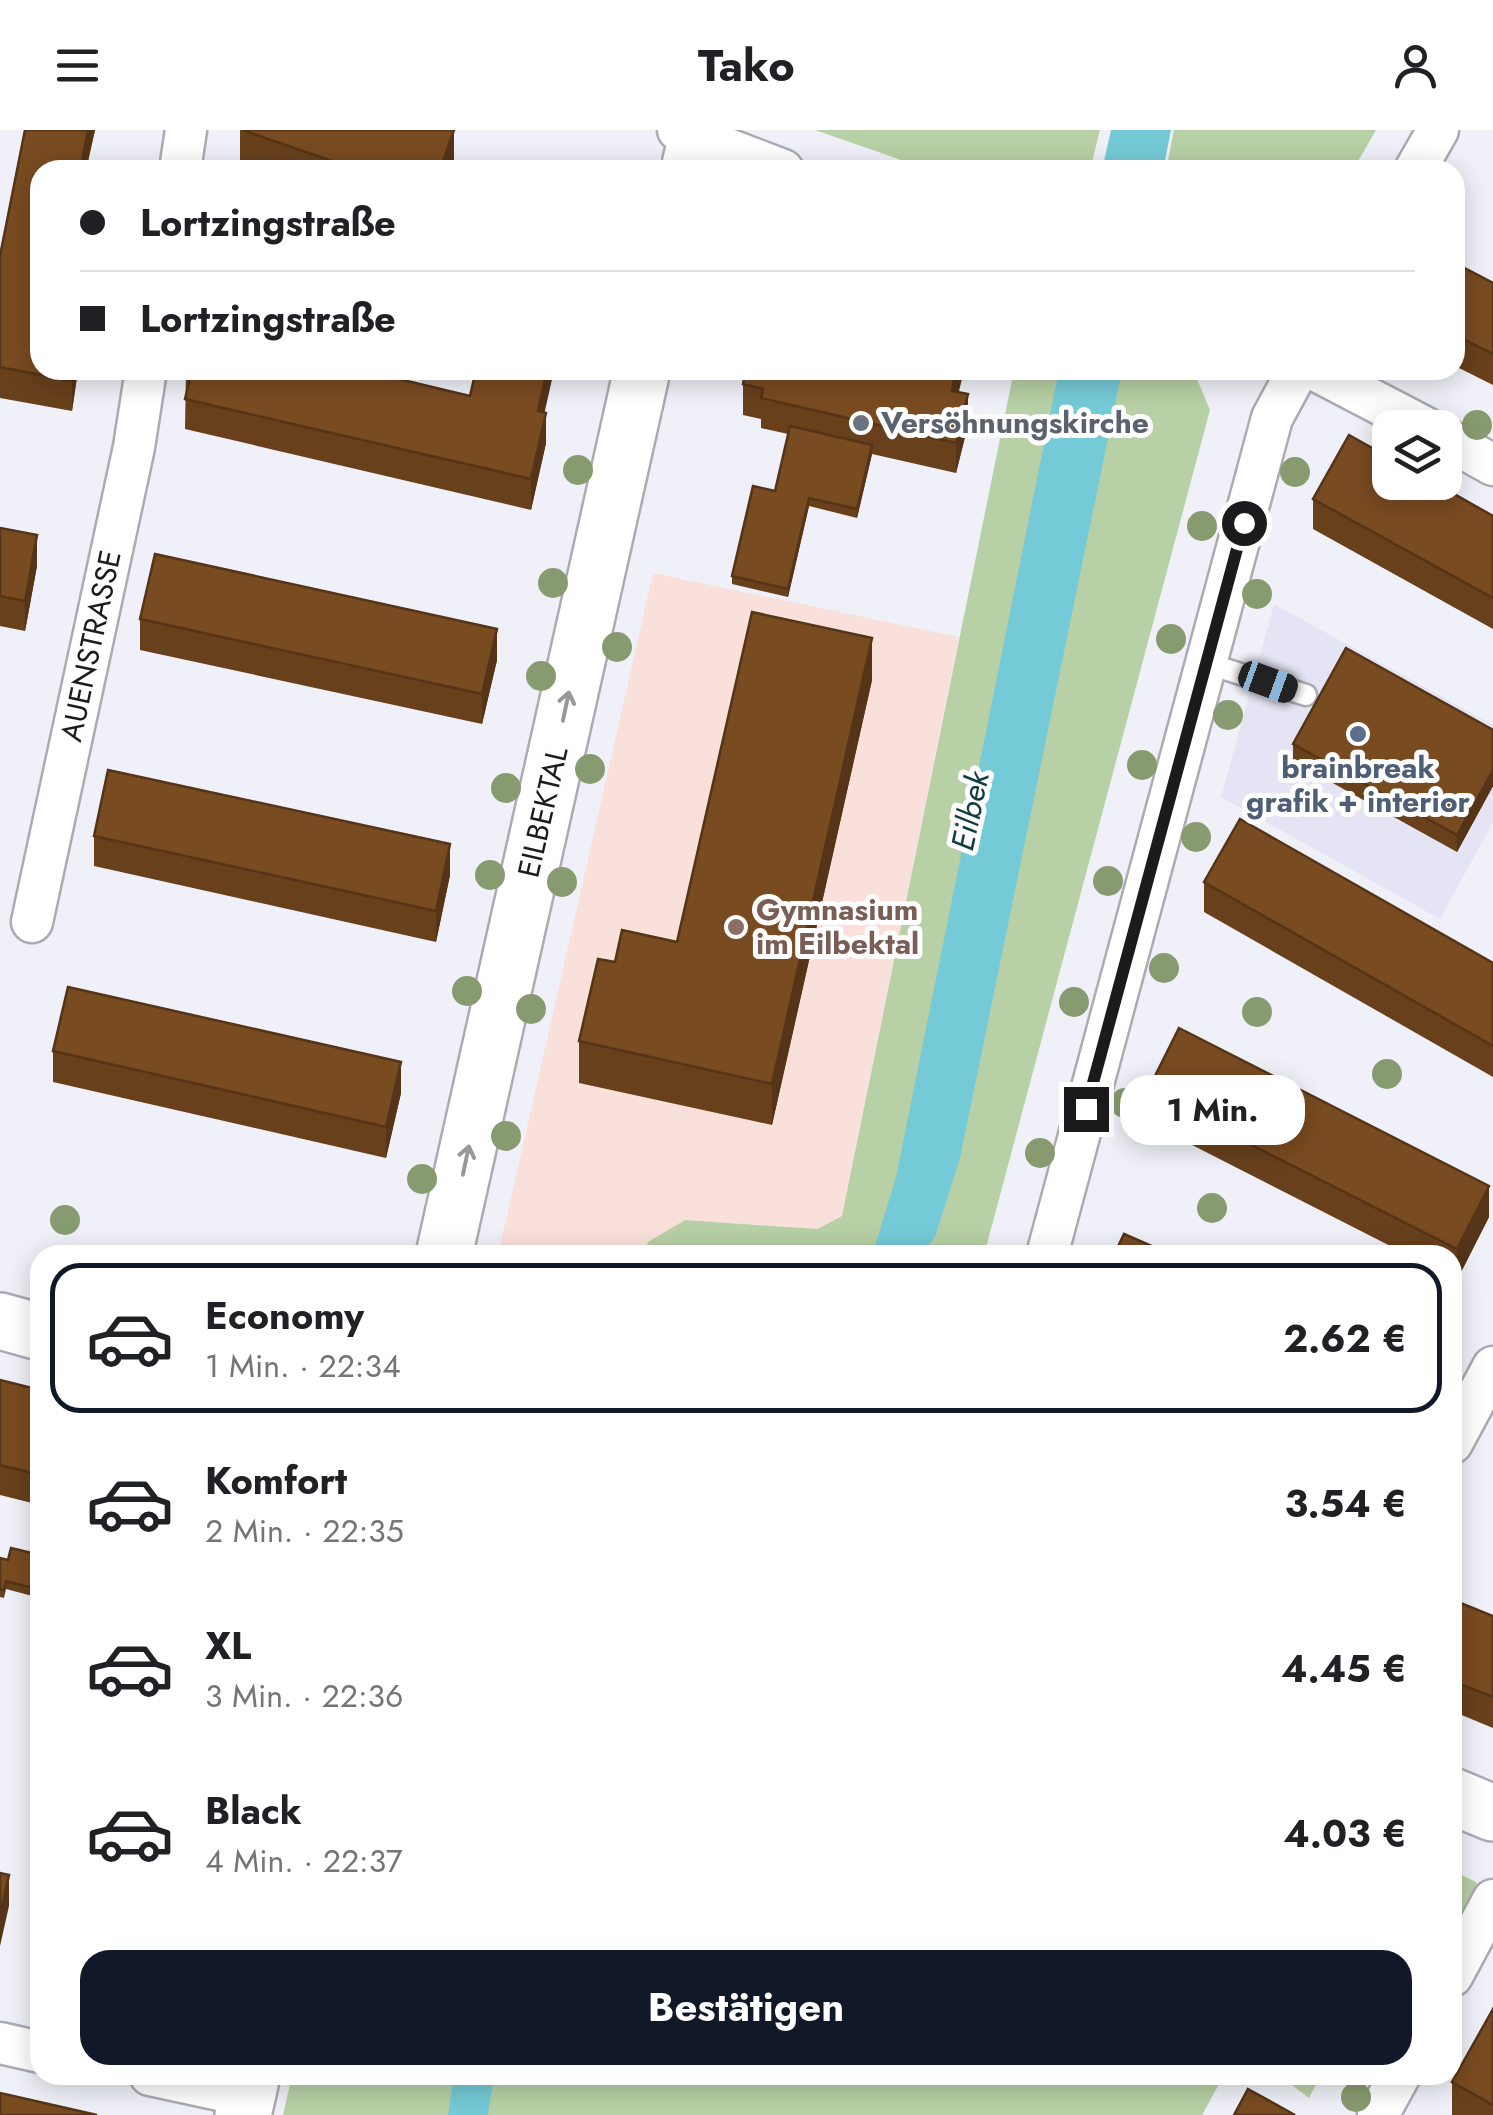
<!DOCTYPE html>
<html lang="de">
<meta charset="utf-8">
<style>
body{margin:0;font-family:Jost,sans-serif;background:#f2f2f2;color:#202124;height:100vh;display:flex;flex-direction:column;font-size:38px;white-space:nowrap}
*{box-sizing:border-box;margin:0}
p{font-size:32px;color:#757577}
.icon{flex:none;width:55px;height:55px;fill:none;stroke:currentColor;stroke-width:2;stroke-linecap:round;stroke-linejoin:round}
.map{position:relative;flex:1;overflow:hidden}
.panel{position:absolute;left:30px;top:1115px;width:1432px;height:840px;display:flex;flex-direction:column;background:#fff;border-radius:30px;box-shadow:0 5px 25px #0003}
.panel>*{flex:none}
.banner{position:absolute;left:30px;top:30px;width:1435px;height:220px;border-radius:30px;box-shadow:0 5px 25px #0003;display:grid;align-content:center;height:220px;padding:0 50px;background:#fff}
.tools{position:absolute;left:1372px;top:280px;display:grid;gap:20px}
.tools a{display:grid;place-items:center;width:90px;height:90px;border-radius:20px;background:#fff;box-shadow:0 5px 25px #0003;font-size:50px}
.end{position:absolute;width:45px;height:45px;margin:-22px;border:12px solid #1b1a1d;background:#fff;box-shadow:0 0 0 5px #fff}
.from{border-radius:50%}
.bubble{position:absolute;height:70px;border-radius:30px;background:#fff;box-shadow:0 5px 25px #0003;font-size:32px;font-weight:700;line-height:70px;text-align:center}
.car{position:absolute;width:30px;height:60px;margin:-30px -15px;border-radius:12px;box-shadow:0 0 8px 2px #0007;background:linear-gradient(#222 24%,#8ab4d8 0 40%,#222 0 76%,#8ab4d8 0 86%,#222 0)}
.banner b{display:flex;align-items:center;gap:35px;height:95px;font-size:38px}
.banner b+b{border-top:2px solid #e0e0e0}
.banner i{width:25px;height:25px;background:#202124}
ul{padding:18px 0 0;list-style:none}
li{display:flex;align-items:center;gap:30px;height:150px;margin:0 20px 15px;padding:0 30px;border:5px solid transparent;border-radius:30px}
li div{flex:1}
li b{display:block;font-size:38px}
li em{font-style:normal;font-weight:700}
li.current{border-color:#111827}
li>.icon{width:90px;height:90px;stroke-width:1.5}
.primary-button{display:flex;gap:20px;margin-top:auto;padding:20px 50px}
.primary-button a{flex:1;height:115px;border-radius:30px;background:#111827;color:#fff;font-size:40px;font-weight:700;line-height:115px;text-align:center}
header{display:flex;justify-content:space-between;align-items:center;height:130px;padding:0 50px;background:#fff;font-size:45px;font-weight:700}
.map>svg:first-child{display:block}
</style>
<header><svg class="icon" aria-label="menu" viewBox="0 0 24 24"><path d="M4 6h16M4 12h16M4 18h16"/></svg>Tako<svg class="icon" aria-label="person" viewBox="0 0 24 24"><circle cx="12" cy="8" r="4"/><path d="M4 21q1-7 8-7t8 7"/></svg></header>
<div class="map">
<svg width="1493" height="1985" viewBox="0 0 1493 1985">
<rect width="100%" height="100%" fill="#f0f0f8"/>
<path fill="#e5e4f4" d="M1274 474 1493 595V692L1440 789 1221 667Z"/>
<path fill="#fae0da" d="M653 443 959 507 842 1086 817 1099 685 1090 649 1112 644 1125H498Z"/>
<g fill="#b8d0a5">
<path d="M815 0H1100L1090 40H930Z"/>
<path d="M1174 0H1376L1353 40H1166Z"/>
<path d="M1014 240H1171L1197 249 1210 280 984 1125H644L648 1112 685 1090 817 1099 842 1086Z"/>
<path d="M1453 1740 1477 1753 1453 1816Z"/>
<path d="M292 1945H1224L1202 1985H283Z"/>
<path d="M1279 1945H1321L1309 1968Z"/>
</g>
<g fill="#75cad7">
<path d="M1111 0H1171L1163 40H1102Z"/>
<path d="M1059 240H1122L960 1028 935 1107 920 1125H864L875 1116 896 1047Z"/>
<path d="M454 1945H494L488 1985H448Z"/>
</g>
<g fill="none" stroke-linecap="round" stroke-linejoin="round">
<defs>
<path id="lane" d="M1206 533 1306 565"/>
<g id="street">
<path d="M678 0 783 40"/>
<path d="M180 40 186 0"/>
<path d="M1415 40 1438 0"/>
<path d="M1315 240 1426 298"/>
<path d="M1445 308 1493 335"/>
<path d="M32 792 134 317 146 240"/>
<path d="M1047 1125 1272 288 1298 240"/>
<path d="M1452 1313 1493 1237"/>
<path d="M1452 1846 1493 1770"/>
<path d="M0 1913 40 1922"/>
<path d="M150 1945 247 1966"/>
<path d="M1378 1985 1400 1945"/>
</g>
<g id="secondary">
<path d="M689 40 698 0"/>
<path d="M444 1125 642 240"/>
<path d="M0 1191 40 1202"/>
<path d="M1452 1666 1493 1683"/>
<path d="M243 1985 252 1945"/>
</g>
</defs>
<use href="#lane" stroke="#acabb3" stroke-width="25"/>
<use href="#street" stroke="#acabb3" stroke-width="45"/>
<use href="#secondary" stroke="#acabb3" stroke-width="60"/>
<use href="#lane" stroke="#fff" stroke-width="20"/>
<use href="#street" stroke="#fff" stroke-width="40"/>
<use href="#secondary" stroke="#fff" stroke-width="55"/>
</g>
<g fill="#889b70">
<circle cx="1477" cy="295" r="15"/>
<circle cx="578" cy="340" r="15"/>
<circle cx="1295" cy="342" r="15"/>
<circle cx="1202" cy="396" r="15"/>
<circle cx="553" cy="453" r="15"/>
<circle cx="1257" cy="464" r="15"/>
<circle cx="1171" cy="509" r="15"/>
<circle cx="617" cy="517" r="15"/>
<circle cx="541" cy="546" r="15"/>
<circle cx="1228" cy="585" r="15"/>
<circle cx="1142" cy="635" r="15"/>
<circle cx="590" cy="639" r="15"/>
<circle cx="506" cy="658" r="15"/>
<circle cx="1196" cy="707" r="15"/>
<circle cx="490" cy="745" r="15"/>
<circle cx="1108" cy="751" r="15"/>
<circle cx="562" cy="752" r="15"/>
<circle cx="1164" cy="838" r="15"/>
<circle cx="467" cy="861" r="15"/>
<circle cx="1074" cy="872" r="15"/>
<circle cx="531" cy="879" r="15"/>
<circle cx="1257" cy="882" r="15"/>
<circle cx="1387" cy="944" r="15"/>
<circle cx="1125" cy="973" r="15"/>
<circle cx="506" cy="1006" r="15"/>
<circle cx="1040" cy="1023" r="15"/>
<circle cx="422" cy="1049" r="15"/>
<circle cx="1212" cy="1078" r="15"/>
<circle cx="65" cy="1090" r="15"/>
<circle cx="1356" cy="1967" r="15"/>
</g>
<g fill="#68401c">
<path d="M25 0H95L86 40H40V240H78L72 281 0 268V126Z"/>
<path d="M240 0 454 31 450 40H270L240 30Z"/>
<path d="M1455 133 1493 153V255L1455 236Z"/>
<path d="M186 240H361L470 266 476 240H554L544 282 546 313 531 380 185 299Z"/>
<path d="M746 240H964L958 262 968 295 956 343 872 324 857 388 809 376 788 467 732 454V446L775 361 788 304 761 298V289L743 285V254Z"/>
<path d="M1313 369 1493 386V499L1313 399Z"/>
<path d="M0 398 37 436 25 501 0 496Z"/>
<path d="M140 489 497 530 482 594 140 520Z"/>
<path d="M872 550 772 995 579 953V911L615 832 677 812Z"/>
<path d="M1493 600V656L1457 722 1293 631V614Z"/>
<path d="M94 706 450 745 436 812 94 736Z"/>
<path d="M1204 752 1493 833V947L1204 782Z"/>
<path d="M53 921 401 963 386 1028 53 952Z"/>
<path d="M1147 962 1489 1087 1457 1150 1452 1148V1125H1408L1147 992Z"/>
<path d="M0 1250 40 1260V1375L0 1365Z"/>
<path d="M40 1425V1468L6 1459 4 1468 0 1467V1428L8 1430Z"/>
<path d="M1452 1485 1493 1486V1598L1452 1581Z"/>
<path d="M1493 1879V1985H1452V1952Z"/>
</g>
<g fill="#553417">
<path d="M88 0H95L86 40H80Z"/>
<path d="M454 0V31L450 40H440Z"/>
<path d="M73 240H78L72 281V251Z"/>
<path d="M547 240H554L538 312V281Z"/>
<path d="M956 240H964L952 291V261Z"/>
<path d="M968 264V295L956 343V313Z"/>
<path d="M546 283V313L531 380V349Z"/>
<path d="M872 315V324L857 388V379Z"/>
<path d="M809 368V376L788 467V459Z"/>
<path d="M37 405V436L25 501V471Z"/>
<path d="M497 499V530L482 594V564Z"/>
<path d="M872 508V550L772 995V954Z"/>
<path d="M1493 640V656L1457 722V705Z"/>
<path d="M450 714V745L436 812V781Z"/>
<path d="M401 932V963L386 1028V997Z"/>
<path d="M1489 1056V1087L1457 1150V1119Z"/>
<path d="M9 1745V1776L0 1816V1785Z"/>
</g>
<g fill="#794b21" stroke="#553417" stroke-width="2.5">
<path d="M25 0H88L80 40H40V240H73L72 251 0 237V126Z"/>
<path d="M242 0H454L440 40H358Z"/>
<path d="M1455 133 1493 153V224L1455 205Z"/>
<path d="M192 240H361L470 266 476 240H547L538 281 546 283 531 349 185 269Z"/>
<path d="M746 240H956L952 261 968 264 956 313 761 268 763 259 743 254Z"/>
<path d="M790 296 872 315 857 379 809 368 788 459 732 446 753 356 775 361Z"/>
<path d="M1349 305 1390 328V352H1433L1493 386V468L1313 369Z"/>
<path d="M0 398 37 405 25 471 0 466Z"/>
<path d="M155 424 497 499 482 564 140 489Z"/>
<path d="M752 482 872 508 772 954 579 911 598 829 615 832 622 800 677 812Z"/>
<path d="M1346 518 1493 600V640L1457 705 1293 614Z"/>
<path d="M108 640 450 714 436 781 94 706Z"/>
<path d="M1240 689 1493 833V916L1204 752Z"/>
<path d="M68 857 401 932 386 997 53 921Z"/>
<path d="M1179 898 1489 1056 1457 1119 1147 962Z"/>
<path d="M1124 1104 1172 1125H1114Z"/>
<path d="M0 1250 40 1260V1345L0 1335Z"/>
<path d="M11 1418 40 1425V1460L6 1451 4 1460 0 1459V1428L8 1430Z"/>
<path d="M1458 1472 1493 1486V1567L1452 1551V1485Z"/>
<path d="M0 1743 9 1745 0 1785Z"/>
<path d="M1493 1879V1975L1452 1952Z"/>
<path d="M1248 1959 1295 1985H1234Z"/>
<path d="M0 1963 97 1985H0Z"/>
</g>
<defs><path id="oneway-shaft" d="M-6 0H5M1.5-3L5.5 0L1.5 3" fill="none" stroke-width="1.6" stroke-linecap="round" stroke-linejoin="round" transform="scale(2.5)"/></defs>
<g stroke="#989899">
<use href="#oneway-shaft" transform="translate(566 576) rotate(-78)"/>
<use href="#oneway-shaft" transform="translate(466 1030) rotate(-78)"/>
</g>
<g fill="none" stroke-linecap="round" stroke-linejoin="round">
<path stroke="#1b1a1d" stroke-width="12" d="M1086 979 1244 393"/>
</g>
<circle fill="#6b7280" stroke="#fefefe" stroke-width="4" cx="861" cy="293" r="10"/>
<circle fill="#5c6f8a" stroke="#fefefe" stroke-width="4" cx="1358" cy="604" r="10"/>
<circle fill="#8d6e63" stroke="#fefefe" stroke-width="4" cx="736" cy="797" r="10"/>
<g text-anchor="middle" stroke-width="10" stroke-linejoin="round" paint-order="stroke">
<g font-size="30" font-weight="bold" fill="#5b616d" stroke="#fefefe" text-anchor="start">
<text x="881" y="303">Versöhnungskirche</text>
</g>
<g font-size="30" fill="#1b1a1d" stroke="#fefefe">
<text transform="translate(91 516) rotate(-78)" y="10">AUENSTRASSE</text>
<text transform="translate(543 682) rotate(-77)" y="10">EILBEKTAL</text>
</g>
<g font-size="30" font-weight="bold" fill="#4e5e75" stroke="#fefefe">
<text x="1358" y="648">brainbreak<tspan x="1358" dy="34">grafik + interior</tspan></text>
</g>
<g font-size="30" font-weight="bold" fill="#785e54" stroke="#fefefe" text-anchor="start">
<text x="756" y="790">Gymnasium<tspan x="756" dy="34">im Eilbektal</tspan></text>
</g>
<g font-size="32" font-style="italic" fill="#143d43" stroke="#fefefe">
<text transform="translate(970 681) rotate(-78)" y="11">Eilbek</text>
</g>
</g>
</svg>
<div class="tools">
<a><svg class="icon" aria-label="layers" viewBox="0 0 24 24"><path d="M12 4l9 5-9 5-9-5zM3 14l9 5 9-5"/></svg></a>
</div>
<i class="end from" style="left:1244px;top:393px"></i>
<i class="end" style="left:1086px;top:979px"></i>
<div class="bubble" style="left:1120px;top:945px;width:185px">1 Min.</div>
<i class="car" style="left:1268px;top:552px;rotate:110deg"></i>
<div class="banner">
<b><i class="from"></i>Lortzingstraße</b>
<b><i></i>Lortzingstraße</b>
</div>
<section class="panel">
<ul>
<li class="current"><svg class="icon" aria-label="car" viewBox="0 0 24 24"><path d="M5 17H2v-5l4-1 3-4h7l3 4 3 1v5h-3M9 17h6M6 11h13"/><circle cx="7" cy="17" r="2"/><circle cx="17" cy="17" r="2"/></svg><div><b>Economy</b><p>1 Min. · 22:34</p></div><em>2.62 €</em></li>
<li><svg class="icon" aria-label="car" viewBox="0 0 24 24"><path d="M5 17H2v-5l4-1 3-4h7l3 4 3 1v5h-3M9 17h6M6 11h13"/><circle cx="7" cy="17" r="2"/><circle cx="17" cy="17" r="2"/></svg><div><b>Komfort</b><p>2 Min. · 22:35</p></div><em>3.54 €</em></li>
<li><svg class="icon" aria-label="car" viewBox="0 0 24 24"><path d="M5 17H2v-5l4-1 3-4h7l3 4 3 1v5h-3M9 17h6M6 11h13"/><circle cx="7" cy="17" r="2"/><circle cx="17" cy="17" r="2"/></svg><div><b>XL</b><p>3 Min. · 22:36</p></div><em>4.45 €</em></li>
<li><svg class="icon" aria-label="car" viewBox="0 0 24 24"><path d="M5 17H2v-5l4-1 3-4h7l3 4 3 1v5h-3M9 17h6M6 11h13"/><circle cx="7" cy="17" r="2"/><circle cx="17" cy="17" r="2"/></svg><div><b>Black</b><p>4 Min. · 22:37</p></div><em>4.03 €</em></li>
</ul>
<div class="primary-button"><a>Bestätigen</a></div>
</section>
</div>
